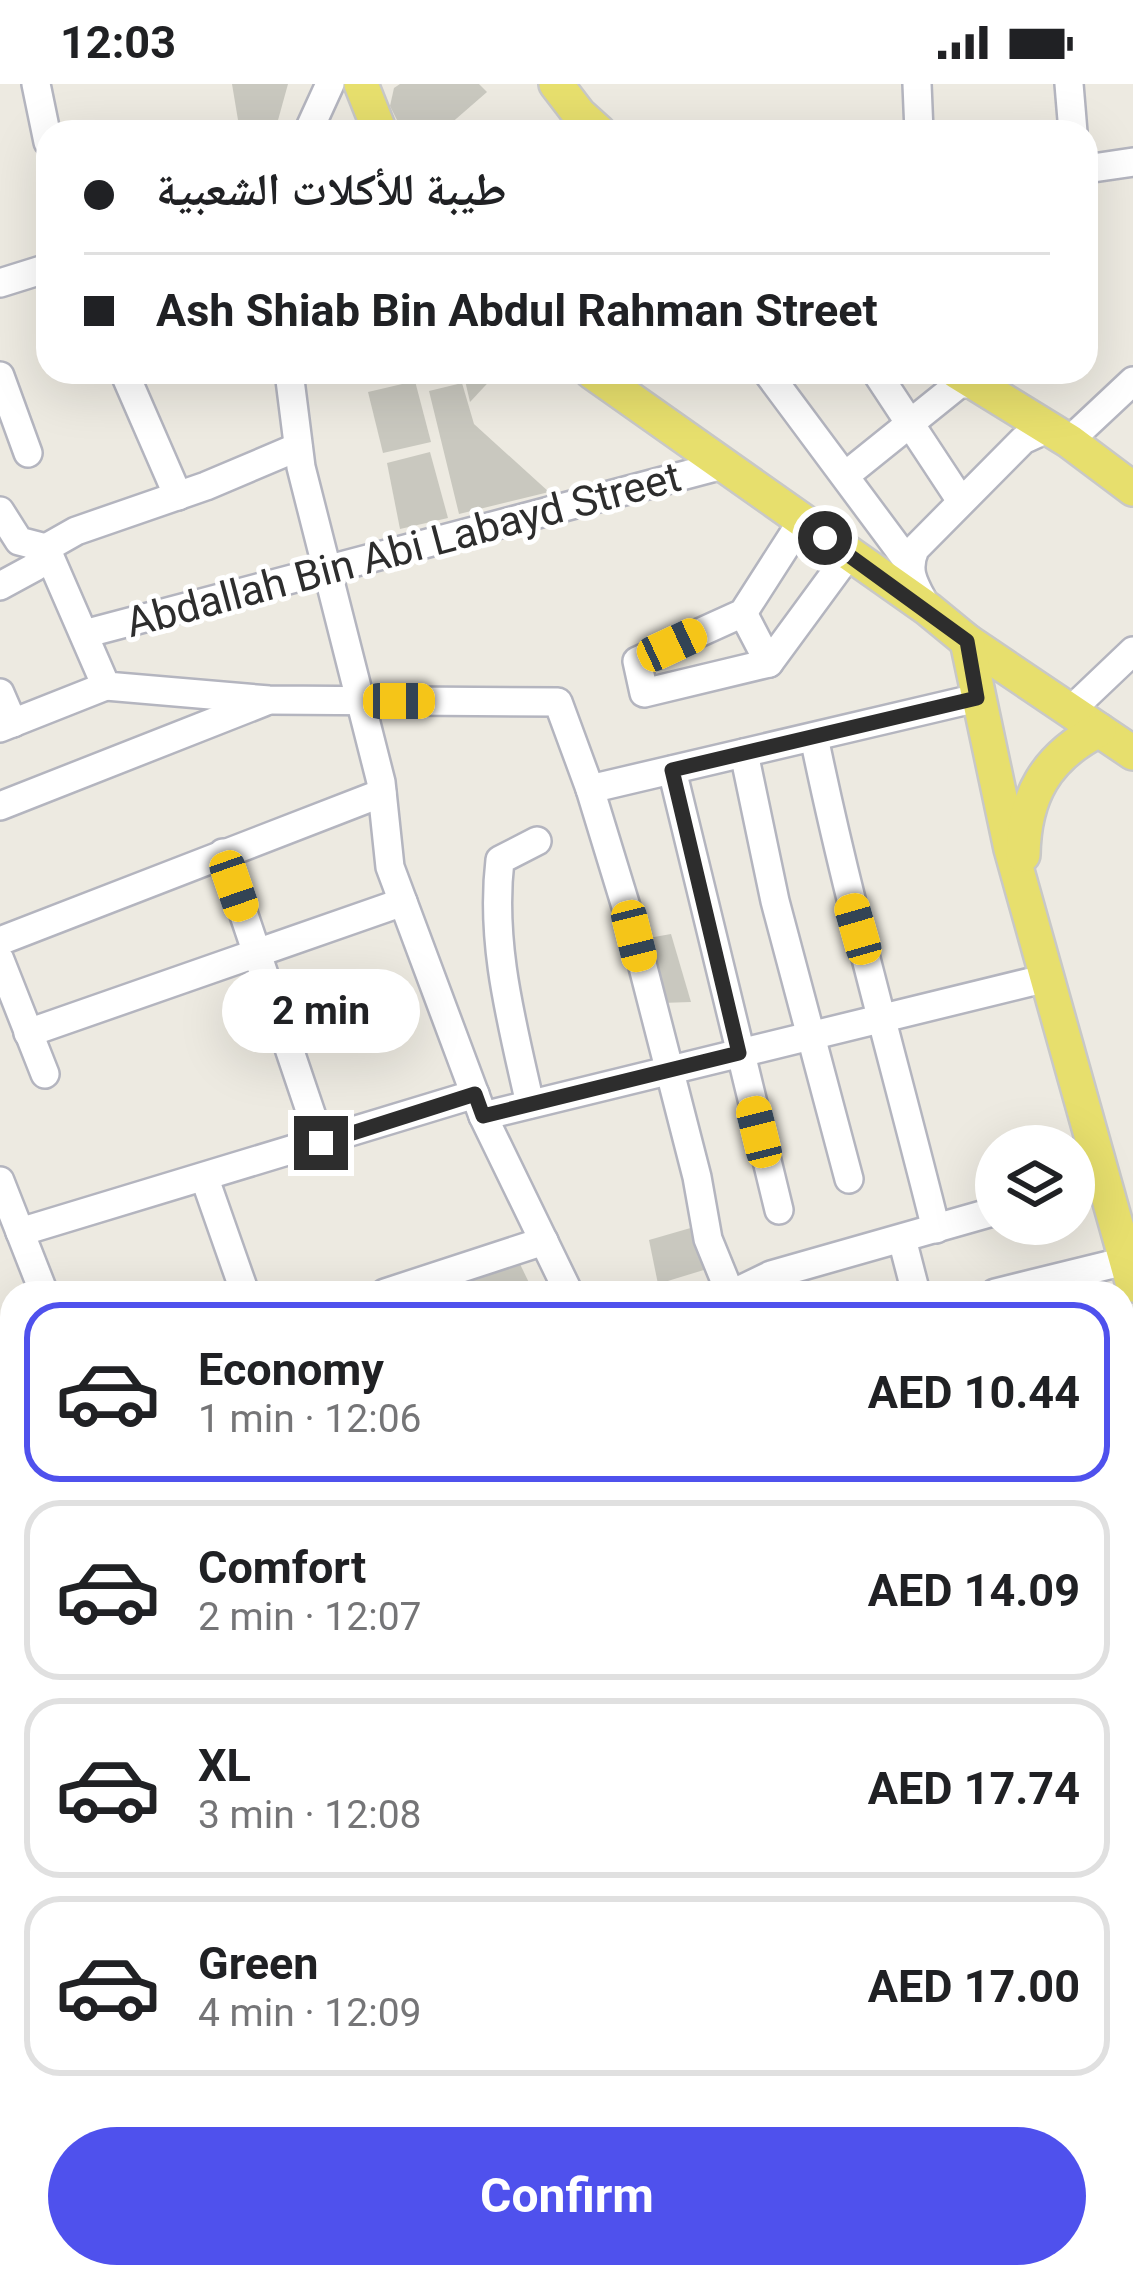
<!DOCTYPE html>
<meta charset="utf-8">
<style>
body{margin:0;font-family:Roboto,"Noto Naskh Arabic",sans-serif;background:#f2f2f2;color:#202124;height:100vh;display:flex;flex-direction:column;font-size:45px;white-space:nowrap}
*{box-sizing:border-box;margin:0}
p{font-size:39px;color:#757577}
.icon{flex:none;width:66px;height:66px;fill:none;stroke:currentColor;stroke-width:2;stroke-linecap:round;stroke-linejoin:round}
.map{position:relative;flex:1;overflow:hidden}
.drawer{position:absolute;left:0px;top:1197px;width:1134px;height:1008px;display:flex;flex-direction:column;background:#fff;border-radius:36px 36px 0 0;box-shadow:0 12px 48px #0002}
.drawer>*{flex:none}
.top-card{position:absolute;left:36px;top:36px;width:1062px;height:264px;border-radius:36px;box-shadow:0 12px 48px #0002;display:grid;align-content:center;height:264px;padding:0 48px;background:#fff}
.controls{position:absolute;left:975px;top:1041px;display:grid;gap:24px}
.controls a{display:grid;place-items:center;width:120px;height:120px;border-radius:50%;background:#fff;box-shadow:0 12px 48px #0002;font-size:60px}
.end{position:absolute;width:54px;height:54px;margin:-27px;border:15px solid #2d2d2d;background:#fff;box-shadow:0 0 0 6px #fff}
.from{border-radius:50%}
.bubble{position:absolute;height:84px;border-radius:42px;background:#fff;box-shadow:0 12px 48px #0002;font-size:39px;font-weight:700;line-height:84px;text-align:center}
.car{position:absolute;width:36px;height:72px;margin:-36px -18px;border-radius:15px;box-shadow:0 0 9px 3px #0007;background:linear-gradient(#f5c518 24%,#345 0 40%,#f5c518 0 76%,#345 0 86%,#f5c518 0)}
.top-card b{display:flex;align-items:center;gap:42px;height:114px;font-size:45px}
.top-card b+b{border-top:3px solid #e0e0e0}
.top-card i{width:30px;height:30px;background:#202124}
ul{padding:21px 0 0;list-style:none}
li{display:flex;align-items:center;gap:36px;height:180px;margin:0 24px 18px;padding:0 24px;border:6px solid #e0e0e0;border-radius:36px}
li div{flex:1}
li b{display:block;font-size:45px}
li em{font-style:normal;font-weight:700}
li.on{border-color:#4f51ed}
li>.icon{width:108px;height:108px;stroke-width:1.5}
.primary-button{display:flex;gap:24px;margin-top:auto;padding:24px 48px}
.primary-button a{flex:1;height:138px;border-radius:72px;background:#4f51ed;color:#fff;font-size:48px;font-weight:700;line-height:138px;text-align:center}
.status{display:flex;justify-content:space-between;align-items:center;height:84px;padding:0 60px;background:#fff;direction:ltr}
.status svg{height:33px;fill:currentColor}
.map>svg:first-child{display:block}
</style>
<div class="status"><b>12:03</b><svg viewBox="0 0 49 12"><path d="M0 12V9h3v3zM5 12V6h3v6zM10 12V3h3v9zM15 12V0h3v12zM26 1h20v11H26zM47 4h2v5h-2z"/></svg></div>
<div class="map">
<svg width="1133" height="2205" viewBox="0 0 1133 2205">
<rect width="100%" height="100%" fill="#edeae1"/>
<g fill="#c9c8bf">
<path d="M232 0H288L275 47 240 48Z"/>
<path d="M400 0H479L487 8 441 48H403L390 22 394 4Z"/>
<path d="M463 288H498L470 318Z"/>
<path d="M415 297 431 358 383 369 368 308Z"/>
<path d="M462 299 474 340 549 408 459 430 429 307Z"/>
<path d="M430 368 448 434 400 445 387 379Z"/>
<path d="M671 850 691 918 661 919 643 855Z"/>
<path d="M694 1143 707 1185 658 1200 649 1156Z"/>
<path d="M519 1178 534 1209H464L461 1197Z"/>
<path d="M1122 1794 1130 1796 1127 1821H1122Z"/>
</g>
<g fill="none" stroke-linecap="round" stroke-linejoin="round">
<defs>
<g id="minor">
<path d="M36 0 48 58"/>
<path d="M917 0 919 48"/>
<path d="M1069 0 1073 48"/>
<path d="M308 48 330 0"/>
<path d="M1086 85 1133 78"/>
<path d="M0 199 48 184"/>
<path d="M124 288 178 412"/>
<path d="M289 288 301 383 381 698 390 783 483 1032 569 1209"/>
<path d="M767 288 909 479"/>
<path d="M876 288 961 417"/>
<path d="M0 292 28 369"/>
<path d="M1069 357 1133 297"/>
<path d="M846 391 959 300H977"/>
<path d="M0 427 19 457 46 464 106 602 269 616 558 618 590 705 635 852 697 1093 708 1155 730 1209"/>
<path d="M802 437 743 529 637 577 644 609 769 579 849 470"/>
<path d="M0 502 35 483 46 464 76 447 206 402 298 363"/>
<path d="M926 522C915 501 905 488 915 465L1023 356 1047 345"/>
<path d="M743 529 769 579"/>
<path d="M84 550 723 381"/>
<path d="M0 609 13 639"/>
<path d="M1071 626 1133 567"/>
<path d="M0 644 106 602"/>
<path d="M814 653C848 818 895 981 936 1145"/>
<path d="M744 669 775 817 849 1095"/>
<path d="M672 686 779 1126"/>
<path d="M590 705 977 614"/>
<path d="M0 722 264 618"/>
<path d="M223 769 321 1059"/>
<path d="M0 857 382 709"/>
<path d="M0 876 45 990"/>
<path d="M28 949 403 818"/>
<path d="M530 1020C512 939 490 860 500 776L537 757"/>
<path d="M483 1032 1047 894"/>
<path d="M205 1095 245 1209"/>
<path d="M0 1097 44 1209"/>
<path d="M1074 1105 1104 1096"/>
<path d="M20 1148 475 1010"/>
<path d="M902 1155 916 1209"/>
<path d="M385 1209 544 1157"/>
<path d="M734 1209 771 1191 996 1127"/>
<path d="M995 1209 1133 1175"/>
<path d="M1122 1268 1133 1265"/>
<path d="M1122 1490 1133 1485"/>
<path d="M0 1541 12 1536"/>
<path d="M0 1588 12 1612"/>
<path d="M1122 1663 1133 1659"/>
<path d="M0 1855 12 1880"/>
<path d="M1122 1871 1133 1897"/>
<path d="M1122 2103 1133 2101"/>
<path d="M167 2193 173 2205"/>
<path d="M420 2193 425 2205"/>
<path d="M627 2193 628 2205"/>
<path d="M737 2193 738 2205"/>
<path d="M824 2193 825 2205"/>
<path d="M942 2193 945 2205"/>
</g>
<g id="major">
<path d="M361 0 380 48"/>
<path d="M556 0 579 30 599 48"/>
<path d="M592 288 928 525 967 557 1133 669"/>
<path d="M957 288 1069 357 1133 405"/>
<path d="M967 557 1011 765 1133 1201"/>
<path d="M1023 771C1024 712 1046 673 1099 646"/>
</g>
</defs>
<use href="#minor" stroke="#b4b5bf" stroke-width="32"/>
<use href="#major" stroke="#c8c8c8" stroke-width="38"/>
<use href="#minor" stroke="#fff" stroke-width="27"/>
<use href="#major" stroke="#e7df6d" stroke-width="33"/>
</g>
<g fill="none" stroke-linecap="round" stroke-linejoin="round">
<path stroke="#2d2d2d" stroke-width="15" d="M321 1059 475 1010 483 1032 739 969 672 686 977 614 967 557 825 454"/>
</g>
<g text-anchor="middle" stroke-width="10" stroke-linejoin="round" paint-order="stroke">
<g font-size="42" fill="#2d2d2d" stroke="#fff">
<text transform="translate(403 465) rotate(-15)" y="15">Abdallah Bin Abi Labayd Street</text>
</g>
</g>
</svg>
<div class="controls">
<a><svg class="icon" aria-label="layers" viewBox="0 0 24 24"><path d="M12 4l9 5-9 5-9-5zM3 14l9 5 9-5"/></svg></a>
</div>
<i class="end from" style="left:825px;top:454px"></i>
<i class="end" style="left:321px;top:1059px"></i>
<div class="bubble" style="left:222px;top:885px;width:198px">2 min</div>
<i class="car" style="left:672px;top:561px;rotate:65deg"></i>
<i class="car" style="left:399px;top:617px;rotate:90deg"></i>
<i class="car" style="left:234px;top:802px;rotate:161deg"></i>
<i class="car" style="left:858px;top:845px;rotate:344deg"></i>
<i class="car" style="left:634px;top:852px;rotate:166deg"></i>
<i class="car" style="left:759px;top:1048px;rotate:346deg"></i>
<div class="top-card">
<b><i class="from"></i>طيبة للأكلات الشعبية</b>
<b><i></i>Ash Shiab Bin Abdul Rahman Street</b>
</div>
<section class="drawer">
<ul>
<li class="on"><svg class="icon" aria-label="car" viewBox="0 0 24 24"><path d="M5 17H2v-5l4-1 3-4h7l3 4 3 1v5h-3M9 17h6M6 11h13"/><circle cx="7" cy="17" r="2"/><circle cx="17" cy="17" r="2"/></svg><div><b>Economy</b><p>1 min · 12:06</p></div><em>AED 10.44</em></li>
<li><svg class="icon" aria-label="car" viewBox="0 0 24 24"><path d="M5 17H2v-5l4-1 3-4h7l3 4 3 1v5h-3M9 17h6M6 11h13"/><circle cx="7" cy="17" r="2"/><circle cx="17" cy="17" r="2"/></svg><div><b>Comfort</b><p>2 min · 12:07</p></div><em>AED 14.09</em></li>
<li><svg class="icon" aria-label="car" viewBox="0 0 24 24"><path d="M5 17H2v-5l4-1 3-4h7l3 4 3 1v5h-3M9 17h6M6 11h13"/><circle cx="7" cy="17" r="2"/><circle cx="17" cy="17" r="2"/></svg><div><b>XL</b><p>3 min · 12:08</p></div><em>AED 17.74</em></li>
<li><svg class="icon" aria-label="car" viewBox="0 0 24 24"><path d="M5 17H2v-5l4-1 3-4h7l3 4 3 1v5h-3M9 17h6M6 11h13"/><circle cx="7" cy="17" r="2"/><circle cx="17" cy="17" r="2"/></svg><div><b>Green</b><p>4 min · 12:09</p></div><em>AED 17.00</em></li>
</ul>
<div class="primary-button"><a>Confirm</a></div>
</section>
</div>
